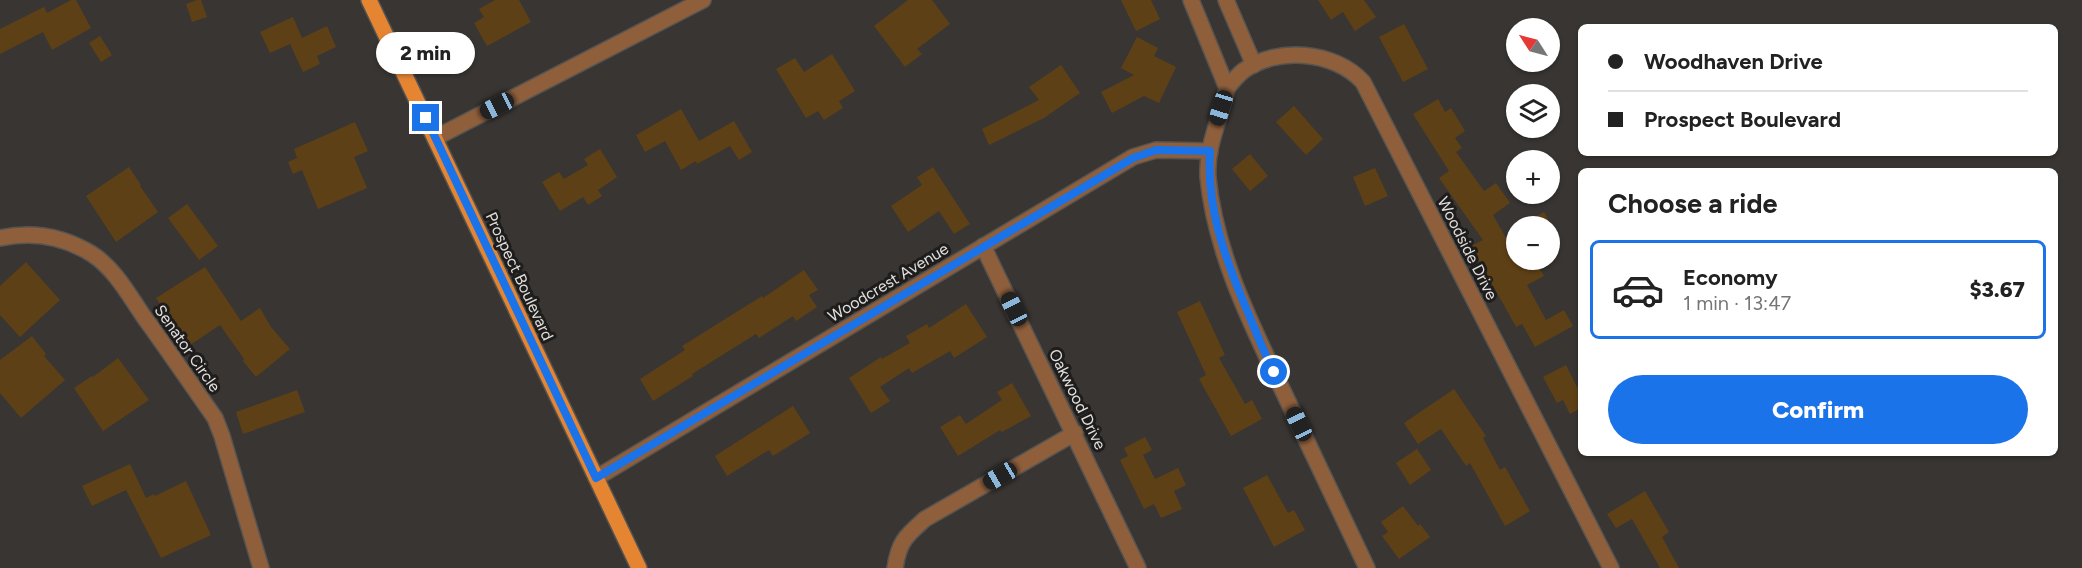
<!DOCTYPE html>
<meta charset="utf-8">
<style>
body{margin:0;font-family:Figtree,sans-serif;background:#f6f6f6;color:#222;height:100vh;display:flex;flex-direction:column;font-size:22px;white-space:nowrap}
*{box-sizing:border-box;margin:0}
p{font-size:20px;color:#767676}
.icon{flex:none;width:33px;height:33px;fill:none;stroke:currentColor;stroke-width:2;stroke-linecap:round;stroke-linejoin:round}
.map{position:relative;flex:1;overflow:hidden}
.panel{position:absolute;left:1578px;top:168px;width:480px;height:288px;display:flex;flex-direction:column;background:#fff;border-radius:9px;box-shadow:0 2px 4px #0004}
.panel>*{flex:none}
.hud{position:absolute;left:1578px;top:24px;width:480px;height:132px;border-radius:9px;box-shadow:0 2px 4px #0004;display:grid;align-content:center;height:132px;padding:0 30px;background:#fff}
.needle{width:39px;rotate:306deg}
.fabs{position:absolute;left:1506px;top:18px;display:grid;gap:12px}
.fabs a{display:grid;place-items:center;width:54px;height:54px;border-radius:50%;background:#fff;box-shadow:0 2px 4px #0004;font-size:30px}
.end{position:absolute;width:27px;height:27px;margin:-14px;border:8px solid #1a73e8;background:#fff;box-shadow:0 0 0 3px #fff}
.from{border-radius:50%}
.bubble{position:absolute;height:42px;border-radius:21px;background:#fff;box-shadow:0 2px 4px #0004;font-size:20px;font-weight:800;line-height:42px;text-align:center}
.car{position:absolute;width:18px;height:36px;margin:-18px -9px;border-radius:8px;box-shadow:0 0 4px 2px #0007;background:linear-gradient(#222 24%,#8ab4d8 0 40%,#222 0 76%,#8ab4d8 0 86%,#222 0)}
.hud b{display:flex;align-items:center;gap:21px;height:57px;font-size:22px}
.hud b+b{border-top:2px solid #e0e0e0}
.hud i{width:15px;height:15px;background:#222}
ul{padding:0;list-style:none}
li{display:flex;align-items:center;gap:18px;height:99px;margin:0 12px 9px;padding:0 18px;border:3px solid transparent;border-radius:9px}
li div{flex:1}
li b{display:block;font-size:22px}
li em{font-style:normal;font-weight:800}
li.active{border-color:#1a73e8}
li>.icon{width:54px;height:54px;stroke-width:1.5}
h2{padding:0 30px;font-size:27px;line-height:72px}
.action{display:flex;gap:12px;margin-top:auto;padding:12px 30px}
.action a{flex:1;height:69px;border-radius:36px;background:#1a73e8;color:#fff;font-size:24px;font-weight:800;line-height:69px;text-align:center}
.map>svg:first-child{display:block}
</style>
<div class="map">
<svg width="2082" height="568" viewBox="0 0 2082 568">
<rect width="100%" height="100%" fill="#383532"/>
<g fill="#5e4017">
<path d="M71 0H76L91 28 52 50 43 32 0 54V29L44 7 47 13Z"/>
<path d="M197 0H201L207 17 192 22 186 4Z"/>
<path d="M495 0H519L531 22 487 46 474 23 484 17 479 9Z"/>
<path d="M908 0H932L950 24 917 49 922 54 905 67 874 26Z"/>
<path d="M1121 0H1151L1160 19 1136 31Z"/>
<path d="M1318 0H1364L1376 17 1355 31 1343 12 1331 20Z"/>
<path d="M293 17 302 38 327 26 336 47 317 56 320 64 303 72 290 44 270 53 260 32Z"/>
<path d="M1404 24 1428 69 1403 82 1379 37Z"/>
<path d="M100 36 112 55 101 62 89 43Z"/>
<path d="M1137 37 1158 48 1154 56 1176 67 1159 103 1144 96 1112 113 1101 92 1134 75 1121 68Z"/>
<path d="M832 54 855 91 839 101 843 108 824 120 818 111 806 118 776 69 795 58 804 72Z"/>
<path d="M1061 65 1080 93 1044 118 989 145 982 129 1039 100 1029 87Z"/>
<path d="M1438 99 1445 112 1451 108 1465 131 1455 138 1462 148 1456 152 1484 191 1496 183 1510 203 1493 215 1510 245 1516 242V260H1535L1544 276 1527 285 1546 320 1564 310 1573 326 1535 347 1522 324 1516 327 1471 246 1483 240 1439 178 1449 171 1413 114Z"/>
<path d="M1294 106 1323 139 1306 155 1276 122Z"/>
<path d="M681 109 699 141 734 121 752 152 739 160 730 146 697 164 696 161 681 170 665 141 645 152 636 135Z"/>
<path d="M355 122 368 151 354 157 367 188 318 209 302 170 293 174 288 162 297 158 294 149Z"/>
<path d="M600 149 617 177 598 190 602 196 588 205 583 197 560 211 542 182 559 172 564 179 588 165 584 159Z"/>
<path d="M1250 154 1268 176 1250 191 1232 169Z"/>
<path d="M129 167 141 185 140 186 158 212 116 242 86 196Z"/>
<path d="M933 167 970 224 954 234 939 211 908 232 891 206 922 185 917 177Z"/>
<path d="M1375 168 1388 196 1365 206 1353 177Z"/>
<path d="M187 204 218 246 199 260 168 218Z"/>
<path d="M1544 212 1552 226H1520Z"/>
<path d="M26 262 60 300 20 337 0 315V286Z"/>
<path d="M205 267 241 321 260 308 271 327 290 349 256 377 243 361 244 359 220 325 187 347 156 298Z"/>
<path d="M804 270 818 290 809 295 817 307 796 321 793 316 759 338 756 334 692 374 693 376 653 401 640 379 685 350 682 346 762 296 763 298Z"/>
<path d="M1200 301 1225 355 1219 358 1245 404 1252 400 1262 419 1231 436 1199 379 1206 375 1177 312Z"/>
<path d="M966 304 987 337 954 358 950 351 912 373 909 368 880 387 890 401 871 413 849 378 881 357 882 359 910 343 906 336 927 324 929 328Z"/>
<path d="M32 336 46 354 44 356 65 380 21 418 0 393V360Z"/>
<path d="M118 358 149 400 103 431 74 388 92 376 93 377Z"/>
<path d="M1566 365 1581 395V408L1570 414 1563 400 1557 403 1543 377Z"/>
<path d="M1012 383 1031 416 1002 432 1000 430 958 456 940 427 960 415 966 424 1002 400 997 392Z"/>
<path d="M1454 389 1486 436 1483 438 1500 470 1505 467 1530 511 1505 526 1470 463 1466 466 1441 429 1418 444 1404 423Z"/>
<path d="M297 390 305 412 243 434 236 412Z"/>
<path d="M793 406 810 433 773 456 769 450 727 476 715 456Z"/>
<path d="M1145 437 1152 450 1143 455 1155 479 1178 468 1186 485 1174 491 1182 509 1161 518 1154 504 1144 509 1120 460 1128 456 1124 448Z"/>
<path d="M1417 449 1431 470 1410 485 1396 463Z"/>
<path d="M130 464 146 498 154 494 155 496 186 481 211 535 161 558 126 490 92 506 82 486Z"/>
<path d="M1267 475 1288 513 1294 510 1305 530 1274 547 1243 488Z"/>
<path d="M1645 491 1669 532 1662 537 1679 568H1660L1632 519 1616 528 1607 514Z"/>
<path d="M1403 506 1418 526 1420 524 1430 537 1399 559 1382 536 1388 532 1381 522Z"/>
</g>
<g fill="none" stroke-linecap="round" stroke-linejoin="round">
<defs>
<g id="minor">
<path d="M1191 0 1227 88"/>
<path d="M1226 0 1254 65"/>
<path d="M1227 88C1232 82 1237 76 1243 71 1277 46 1335 51 1363 82L1611 568"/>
<path d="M1227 88C1221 118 1206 145 1208 177 1215 252 1251 324 1283 391 1311 450 1339 509 1367 568"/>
<path d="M435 138 703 0"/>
<path d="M0 238C32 231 63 236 92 254 114 268 129 295 144 317 168 350 191 384 215 418L222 436 261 568"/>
<path d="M983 246 1138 568"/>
<path d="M596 478 1133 157 1156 150 1210 151"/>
<path d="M895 568C899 541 906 536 925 519L1075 433"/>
</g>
<path id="major" d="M369 0 639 568"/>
</defs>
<use href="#minor" stroke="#565451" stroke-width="18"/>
<use href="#major" stroke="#565451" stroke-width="18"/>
<use href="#minor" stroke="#8f5f3c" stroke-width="15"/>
<use href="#major" stroke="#e58532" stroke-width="15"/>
</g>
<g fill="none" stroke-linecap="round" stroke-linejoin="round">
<path stroke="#1a73e8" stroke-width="8" d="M426 118 596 478 1133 158 1156 150 1210 151C1206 206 1225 258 1246 308 1255 329 1263 351 1274 372"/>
</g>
<g text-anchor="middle" stroke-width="6" stroke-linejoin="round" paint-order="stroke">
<g font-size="16" fill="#e1e0de" stroke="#1e1d1c">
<text transform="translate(1468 248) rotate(63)" y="6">Woodside Drive</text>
<text transform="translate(520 276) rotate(65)" y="6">Prospect Boulevard</text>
<text transform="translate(888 282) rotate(-31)" y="6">Woodcrest Avenue</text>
<text transform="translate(188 348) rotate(55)" y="6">Senator Circle</text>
<text transform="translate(1078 399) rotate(64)" y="6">Oakwood Drive</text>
</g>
</g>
</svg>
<div class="fabs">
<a><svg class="needle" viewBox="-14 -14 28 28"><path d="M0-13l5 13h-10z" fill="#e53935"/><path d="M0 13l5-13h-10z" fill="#767676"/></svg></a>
<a><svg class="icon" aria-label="layers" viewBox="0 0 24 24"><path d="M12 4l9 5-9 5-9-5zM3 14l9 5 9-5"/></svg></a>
<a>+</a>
<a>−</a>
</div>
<i class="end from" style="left:1274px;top:372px"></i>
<i class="end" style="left:426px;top:118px"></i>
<div class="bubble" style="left:376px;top:32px;width:99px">2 min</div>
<i class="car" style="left:497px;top:106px;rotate:243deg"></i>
<i class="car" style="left:1221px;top:108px;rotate:197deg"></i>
<i class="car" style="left:1014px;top:309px;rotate:334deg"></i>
<i class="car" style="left:1299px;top:424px;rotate:335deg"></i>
<i class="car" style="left:1000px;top:476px;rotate:240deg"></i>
<div class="hud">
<b><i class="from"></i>Woodhaven Drive</b>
<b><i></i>Prospect Boulevard</b>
</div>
<section class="panel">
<h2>Choose a ride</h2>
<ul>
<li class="active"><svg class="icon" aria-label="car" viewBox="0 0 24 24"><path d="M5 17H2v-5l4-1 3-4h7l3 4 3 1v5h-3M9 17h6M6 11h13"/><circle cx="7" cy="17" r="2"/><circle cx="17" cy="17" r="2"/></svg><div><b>Economy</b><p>1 min · 13:47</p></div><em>$3.67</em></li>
</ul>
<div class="action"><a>Confirm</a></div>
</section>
</div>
